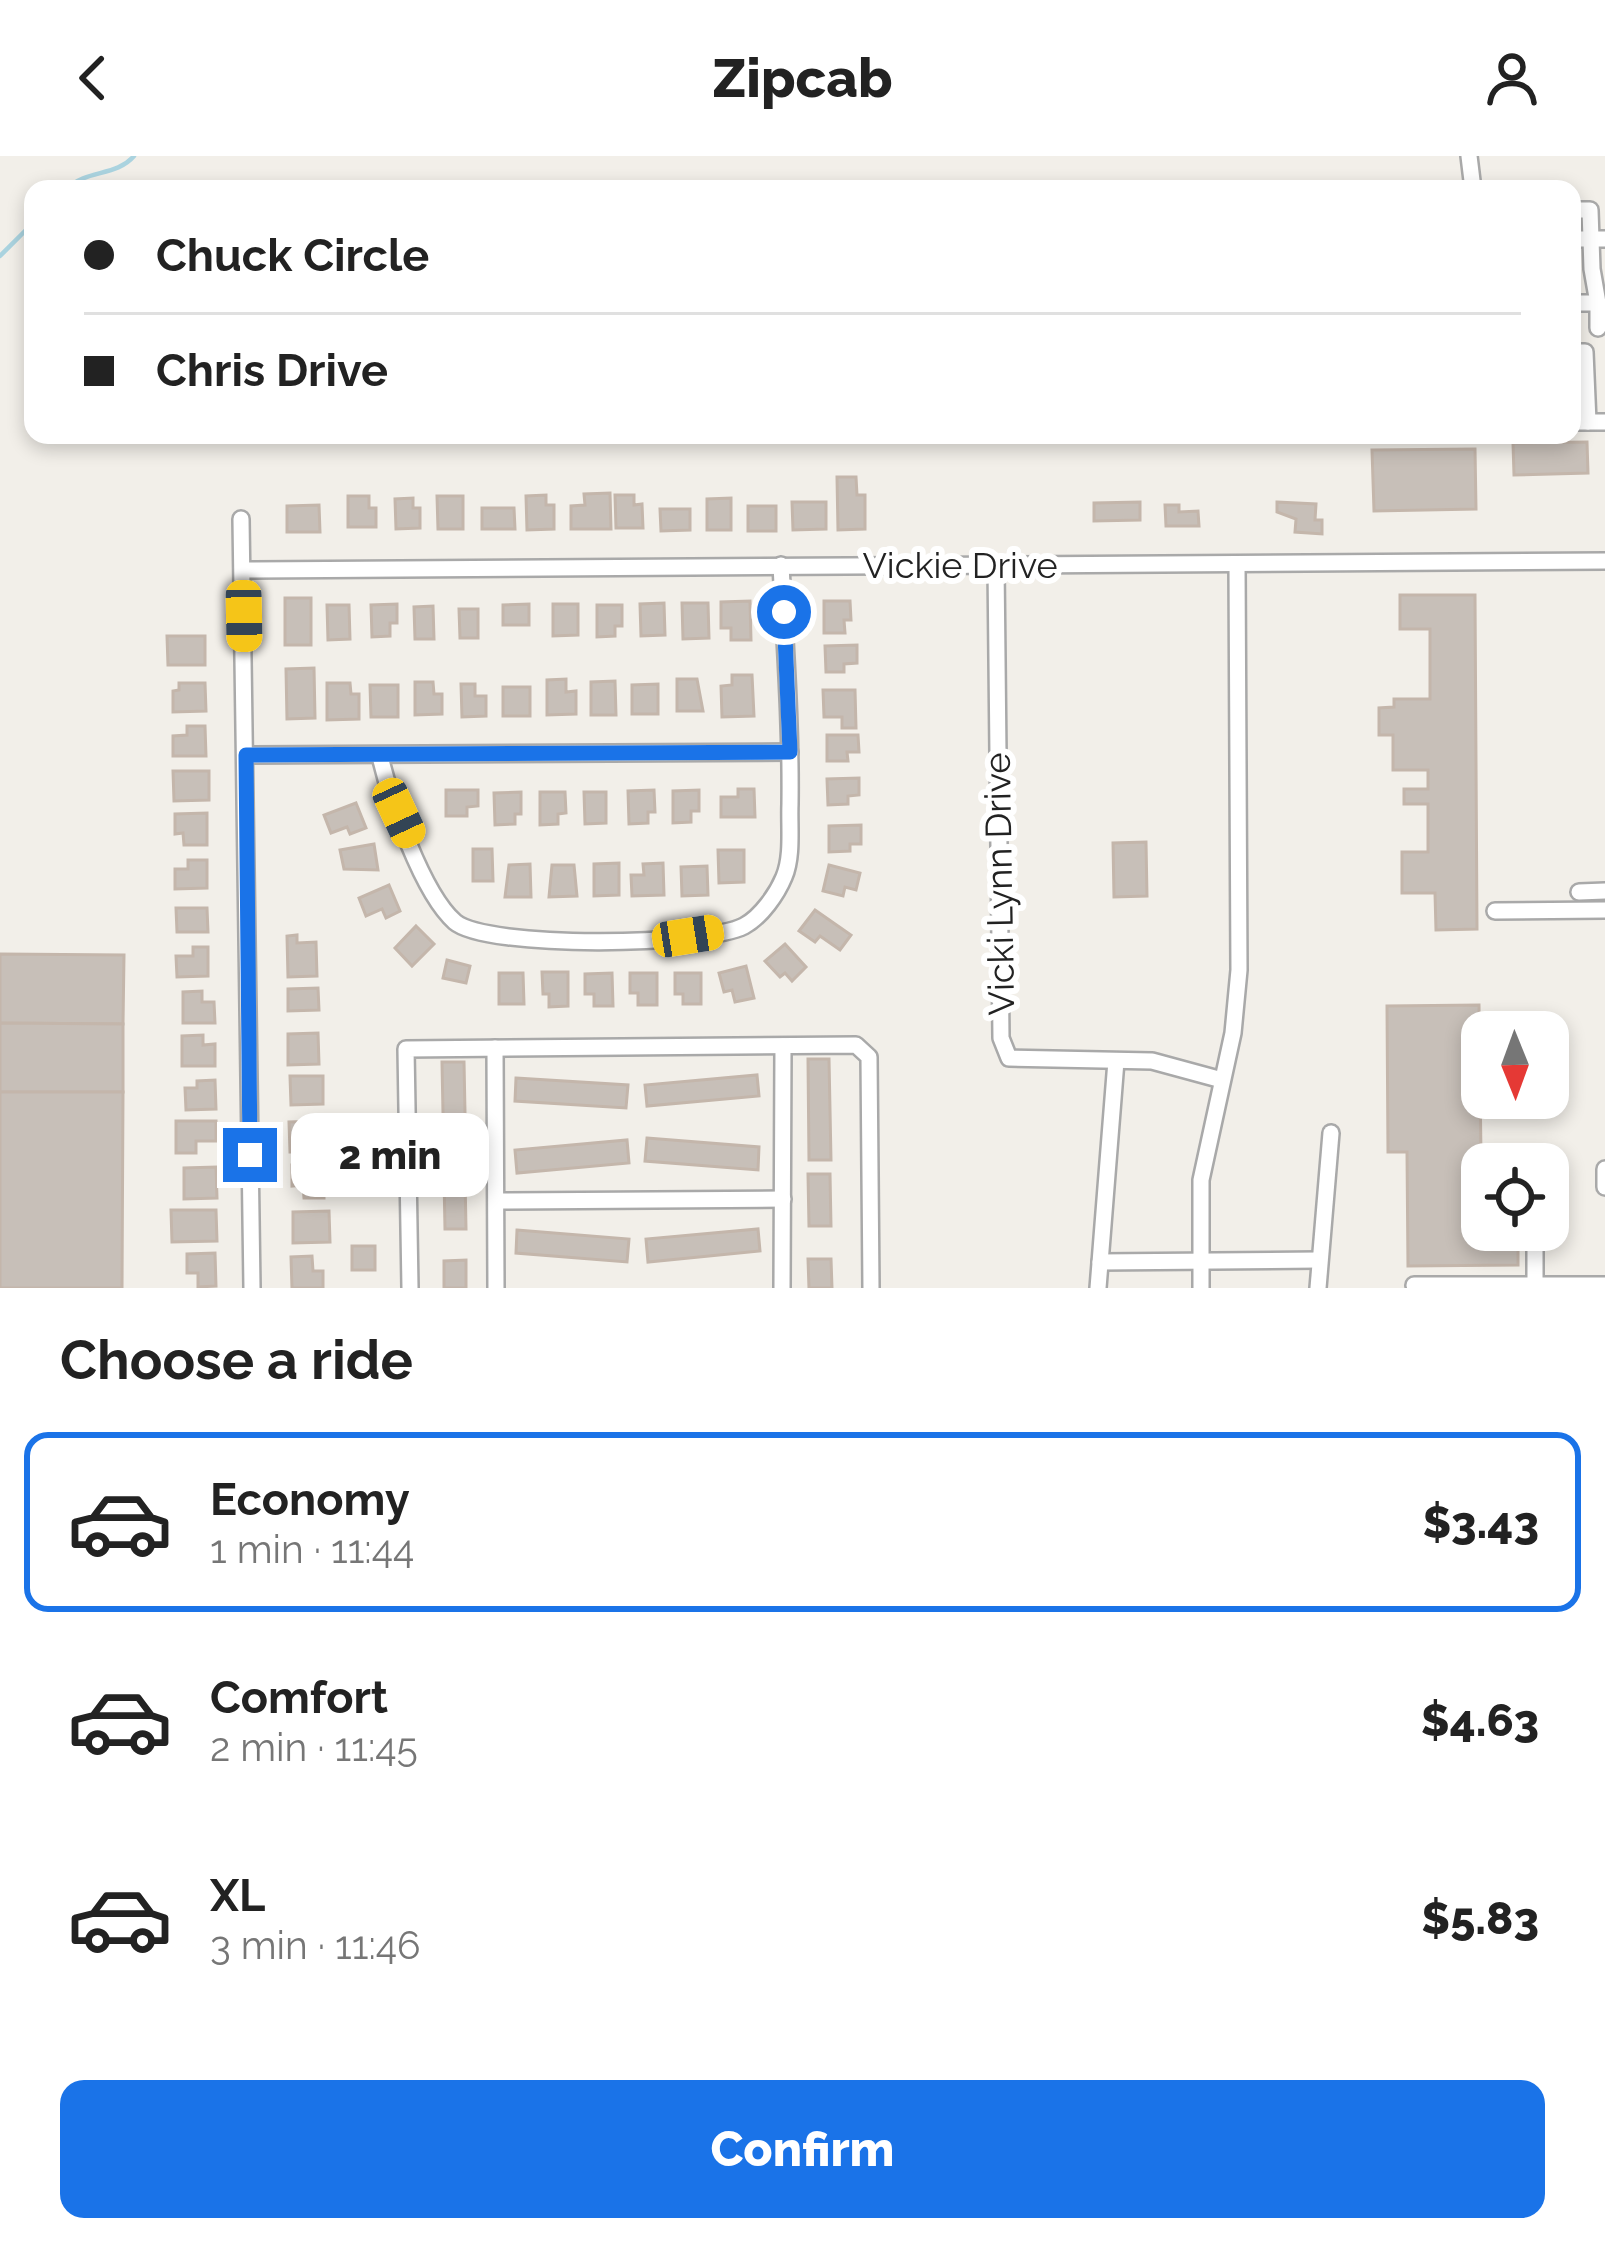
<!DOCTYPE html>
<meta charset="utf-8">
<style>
body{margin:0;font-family:Raleway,sans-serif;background:#f6f6f6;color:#222;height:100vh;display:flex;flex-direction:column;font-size:45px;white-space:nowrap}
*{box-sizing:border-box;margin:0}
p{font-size:39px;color:#767676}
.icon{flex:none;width:66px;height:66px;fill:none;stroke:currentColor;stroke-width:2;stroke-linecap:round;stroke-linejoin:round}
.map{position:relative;height:1132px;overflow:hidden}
.panel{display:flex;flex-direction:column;background:#fff;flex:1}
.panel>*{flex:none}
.banner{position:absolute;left:24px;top:24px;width:1557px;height:264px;border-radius:24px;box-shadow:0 6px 18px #0003;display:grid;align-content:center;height:264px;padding:0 60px;background:#fff}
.needle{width:78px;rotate:179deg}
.fabs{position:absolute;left:1461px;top:855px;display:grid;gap:24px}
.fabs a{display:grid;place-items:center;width:108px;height:108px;border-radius:24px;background:#fff;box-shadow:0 6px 18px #0003;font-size:60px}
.end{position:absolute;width:54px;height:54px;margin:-27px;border:15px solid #1a73e8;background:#fff;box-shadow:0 0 0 6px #fff}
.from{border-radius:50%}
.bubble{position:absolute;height:84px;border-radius:24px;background:#fff;box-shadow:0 6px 18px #0003;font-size:39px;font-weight:800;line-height:84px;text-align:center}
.car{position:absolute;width:36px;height:72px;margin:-36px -18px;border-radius:15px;box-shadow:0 0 9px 3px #0007;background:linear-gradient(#f5c518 24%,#345 0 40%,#f5c518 0 76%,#345 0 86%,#f5c518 0)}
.banner b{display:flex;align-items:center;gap:42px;height:114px;font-size:45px}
.banner b+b{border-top:3px solid #e0e0e0}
.banner i{width:30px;height:30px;background:#222}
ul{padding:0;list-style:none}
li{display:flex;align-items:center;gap:36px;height:180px;margin:0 24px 18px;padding:0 36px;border:6px solid transparent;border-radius:24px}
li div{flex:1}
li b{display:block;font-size:45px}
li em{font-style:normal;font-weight:800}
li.active{border-color:#1a73e8}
li>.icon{width:108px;height:108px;stroke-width:1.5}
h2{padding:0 60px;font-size:54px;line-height:144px}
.cta{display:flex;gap:24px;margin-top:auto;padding:24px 60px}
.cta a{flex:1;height:138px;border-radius:24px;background:#1a73e8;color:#fff;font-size:48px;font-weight:800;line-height:138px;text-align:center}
header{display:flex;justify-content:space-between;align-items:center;height:156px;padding:0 60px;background:#fff;font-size:54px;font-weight:800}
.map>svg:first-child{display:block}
</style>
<header><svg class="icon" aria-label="back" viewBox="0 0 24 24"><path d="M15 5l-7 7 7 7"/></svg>Zipcab<svg class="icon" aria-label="person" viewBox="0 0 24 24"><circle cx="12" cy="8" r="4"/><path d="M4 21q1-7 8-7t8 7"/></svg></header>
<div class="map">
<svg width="1605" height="1132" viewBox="0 0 1605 1132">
<rect width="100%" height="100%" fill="#f2efe9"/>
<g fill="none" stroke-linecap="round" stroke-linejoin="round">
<g stroke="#aad3df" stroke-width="4.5">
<path d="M67 33C86 13 116 21 134 0"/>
<path d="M0 100 33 67"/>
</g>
</g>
<g fill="#c7bfb8" stroke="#c4b6ab" stroke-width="3">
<path d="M1587 286 1588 317 1514 319 1513 287Z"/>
<path d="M1475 293 1476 353 1374 355 1372 294Z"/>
<path d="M837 321H856L857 339H865V373L838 374Z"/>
<path d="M610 337 611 373H571V350L585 349 584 338Z"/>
<path d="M546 339V349H554V373L527 374 526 340Z"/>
<path d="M615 339H634V349L642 348 643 372H616Z"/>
<path d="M348 340H369V352H376V371H348Z"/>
<path d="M437 340H463V373H438Z"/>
<path d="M413 342V352H420V372L396 373 395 343Z"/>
<path d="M731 342V374H707V343Z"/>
<path d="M792 346H826V373L793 374Z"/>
<path d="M1140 346V364L1094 365V347Z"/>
<path d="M1277 346 1316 348 1315 364H1322V378L1295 376 1296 363 1277 356Z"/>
<path d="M319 349 320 376H287V350Z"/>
<path d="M1165 349H1179V356L1198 355 1199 370H1166Z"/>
<rect x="748" y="350" width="28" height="25"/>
<path d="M482 352H514L515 373H482Z"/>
<path d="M660 353H690V374L661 375Z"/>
<path d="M1400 439H1475L1477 773 1436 774 1435 737H1402V696H1428V648H1404V633H1428V614H1393V579H1379V552L1394 551V543H1430V473H1400Z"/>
<rect x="285" y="442" width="26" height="47"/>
<path d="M750 445 751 484H731V472H721V446Z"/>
<path d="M824 445H850L851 464H844L845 477H824Z"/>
<path d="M664 447 665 479 641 480 640 448Z"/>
<path d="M682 447H708L709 482 683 483Z"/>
<path d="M397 448V467H390V480L372 481 371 449Z"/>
<path d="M529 448V469H503V449Z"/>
<path d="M553 448H578V479L553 480Z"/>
<path d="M327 449H349L350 483 328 484Z"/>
<path d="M597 449H622V470H615V480L597 481Z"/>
<path d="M433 450 434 483H415L414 451Z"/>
<path d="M459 453H478V482H460Z"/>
<path d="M167 480H205V509H168Z"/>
<path d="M857 489V507L844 508V516H826L825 490Z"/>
<path d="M314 512 315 562 287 563 286 513Z"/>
<path d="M732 519H752L754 560 722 561 721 530 732 529Z"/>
<path d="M566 523V536L576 535V558L547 559V524Z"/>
<path d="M677 523H697L703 555H677Z"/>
<path d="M615 525 616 559H591V526Z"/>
<path d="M415 526H433L434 538H442V558L415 559Z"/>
<path d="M179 527H205L206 555 173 556V535L179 534Z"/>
<path d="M327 527H350L351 538H359V563L327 564Z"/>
<path d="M461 528H475V540H486V560L462 561Z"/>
<path d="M658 528V558H632V529Z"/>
<path d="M370 529H398V561H371Z"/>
<rect x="503" y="531" width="27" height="29"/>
<path d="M823 534H855L856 572H842V561H824Z"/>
<path d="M187 570H205L206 600H173V580L187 579Z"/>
<path d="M827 579H858L859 596H847L848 605H827Z"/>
<path d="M173 615H209V644L174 645Z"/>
<path d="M859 622V639L848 640V648L828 649 827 623Z"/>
<path d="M738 633H754L755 661H721V641H738Z"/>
<path d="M446 634H478V650L467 651V660H446Z"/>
<path d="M654 634 655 656H648V667L629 668 628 635Z"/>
<path d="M699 634V655H691V666L673 667V635Z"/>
<path d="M521 636V658H515V668L495 669 494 637Z"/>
<path d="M540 636H565L566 657 558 658V668L540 669Z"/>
<path d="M584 636H606V667L585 668Z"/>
<path d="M356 647 366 672 350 678 347 671 331 677 324 659Z"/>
<path d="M207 657V689H184L183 677 175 678V658Z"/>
<path d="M861 669V688H850V695L829 696V670Z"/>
<path d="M1146 686 1147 740 1114 741 1113 687Z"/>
<path d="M374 688 378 714 344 713 340 694Z"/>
<path d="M473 693H492L493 725H473Z"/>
<path d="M718 694H744V726L719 727Z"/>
<path d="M188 704H207V732L175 733V713H188Z"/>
<path d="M619 707V739L594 740V708Z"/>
<path d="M663 707 664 739 632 740 631 719H644L643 708Z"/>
<path d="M530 708 531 741H505L509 709Z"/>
<path d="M552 709H574L577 740 549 741Z"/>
<path d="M829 709 860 717 856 734 845 731 843 740 823 735Z"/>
<path d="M707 710 708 739 682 740 681 711Z"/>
<path d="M389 729 400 755 386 762 382 753 366 760 359 742Z"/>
<path d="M176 752H207L208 776H177Z"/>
<path d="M815 754 851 779 840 794 820 780 815 786 799 775Z"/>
<path d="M416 770 434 788 412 810 395 792Z"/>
<path d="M297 779V787L316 786 317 820 288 821 287 780Z"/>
<path d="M785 788 806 811 792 825 785 817 780 821 765 805Z"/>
<path d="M193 791H208V820L177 821 176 800H193Z"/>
<path d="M0 798 124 799 123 868 0 867Z"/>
<path d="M447 804 470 810 466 827 443 822Z"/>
<path d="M746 810 754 842 735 846 732 834 724 836 719 817Z"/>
<path d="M542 816H568V850L549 851V838H543Z"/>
<path d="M499 817H523L524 848H499Z"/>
<path d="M612 817 613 850H594V838H585V818Z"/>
<path d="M630 817H657V849H638V837H630Z"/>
<path d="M675 817H701V848H683V838H675Z"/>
<path d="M318 832 319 854 288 855V833Z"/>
<path d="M202 835V846H214L215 867H183V836Z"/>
<path d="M1479 849 1482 1074H1518V1109L1408 1110 1407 996H1388L1387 850Z"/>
<path d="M0 867 123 868V936H0Z"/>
<path d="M318 877 319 908 288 909V878Z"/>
<path d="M203 879V889L215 888V910H182V880Z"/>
<path d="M808 903H829L831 1004H809Z"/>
<path d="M442 906H464L466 1007H444Z"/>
<path d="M757 919 759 940 647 950 645 929Z"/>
<path d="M290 920H323V948L291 949Z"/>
<path d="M516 922 628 929 626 952 515 945Z"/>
<path d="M215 924 216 953 186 954 185 932H197V925Z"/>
<path d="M0 936H123L122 1132H0Z"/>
<path d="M176 965H216V985H196V997H176Z"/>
<path d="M322 965 323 996H290L289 966Z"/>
<path d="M647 982 759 991 758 1014 645 1005Z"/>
<path d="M627 984 629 1007 517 1017 515 994Z"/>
<path d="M292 1009H323L324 1042H304L303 1029 292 1030Z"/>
<path d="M216 1011 217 1042 184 1043V1012Z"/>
<path d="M808 1018H830L831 1070H809Z"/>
<path d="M465 1021 466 1073H445L444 1022Z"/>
<path d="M171 1054H216L217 1085 172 1086Z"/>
<path d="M329 1055 330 1086 293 1087V1056Z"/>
<path d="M758 1073 760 1095 648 1106 646 1083Z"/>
<path d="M517 1074 629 1083 627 1106 516 1097Z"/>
<rect x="352" y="1090" width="23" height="24"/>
<path d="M215 1097 216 1130 198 1131V1117H187V1098Z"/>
<path d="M312 1100 313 1115H323V1132H292L291 1101Z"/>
<path d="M808 1103H831L832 1132H809Z"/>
<path d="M466 1104V1132H444V1105Z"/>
</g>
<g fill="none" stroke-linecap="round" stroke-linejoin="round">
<defs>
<g id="minor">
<path d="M1469 0 1473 33"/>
<path d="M1572 54H1590L1592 113 1598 147"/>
<path d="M1572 83H1605"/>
<path d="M1572 147H1598V172"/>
<path d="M1572 196H1585L1588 266"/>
<path d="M1572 266H1605"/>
<path d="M241 363 252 1132"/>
<path d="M996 409 1001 882 1009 902 1152 905 1222 924"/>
<path d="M243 414 1605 405"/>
<path d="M246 599 790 596"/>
<path d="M380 600C390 643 422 737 455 766 487 793 706 790 744 770 761 761 777 738 784 721 793 700 789 670 790 648 791 568 785 489 781 409"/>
<path d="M1579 736 1605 735"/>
<path d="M1495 755 1605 754"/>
<path d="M495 892 496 1132"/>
<path d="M1605 1013V1031"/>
<path d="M497 1045 783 1043"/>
<path d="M1100 1106 1318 1104"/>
<path d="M1414 1129H1605"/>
<path d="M1535 1129V1074"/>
<path d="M410 1132 406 893 856 889 869 901 871 1132"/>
<path d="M782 1132 783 890"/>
<path d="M1098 1132 1116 905"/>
<path d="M1201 1132V1024L1233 877 1239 814 1237 408"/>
<path d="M1318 1132 1331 977"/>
</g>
</defs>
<use href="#minor" stroke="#a9a9a9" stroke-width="20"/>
<use href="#minor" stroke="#fff" stroke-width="15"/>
</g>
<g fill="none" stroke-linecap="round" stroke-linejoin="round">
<path stroke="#1a73e8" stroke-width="15" d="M250 999 246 599 790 596 784 456"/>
</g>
<g text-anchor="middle" stroke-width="12" stroke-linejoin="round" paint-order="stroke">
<g font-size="36" fill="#222" stroke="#fff">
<text x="960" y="422">Vickie Drive</text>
<text transform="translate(999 728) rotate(-91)" y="13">Vicki Lynn Drive</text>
</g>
</g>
</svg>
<div class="fabs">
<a><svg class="needle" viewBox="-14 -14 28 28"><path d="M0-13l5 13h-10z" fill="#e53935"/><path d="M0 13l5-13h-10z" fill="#767676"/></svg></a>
<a><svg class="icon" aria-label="locate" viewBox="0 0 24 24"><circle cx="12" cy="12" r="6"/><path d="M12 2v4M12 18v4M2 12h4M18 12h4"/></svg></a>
</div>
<i class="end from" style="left:784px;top:456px"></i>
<i class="end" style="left:250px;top:999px"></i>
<div class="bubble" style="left:291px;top:957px;width:198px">2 min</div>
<i class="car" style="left:244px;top:460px;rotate:179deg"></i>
<i class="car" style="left:399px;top:657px;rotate:155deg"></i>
<i class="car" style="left:688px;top:780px;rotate:81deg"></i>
<div class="banner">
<b><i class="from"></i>Chuck Circle</b>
<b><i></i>Chris Drive</b>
</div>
</div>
<section class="panel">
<h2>Choose a ride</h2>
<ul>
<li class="active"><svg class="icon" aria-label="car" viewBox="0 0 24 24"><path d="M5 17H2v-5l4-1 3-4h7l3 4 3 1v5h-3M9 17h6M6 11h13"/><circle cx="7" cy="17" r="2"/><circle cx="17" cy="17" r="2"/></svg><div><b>Economy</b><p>1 min · 11:44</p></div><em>$3.43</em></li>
<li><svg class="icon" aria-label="car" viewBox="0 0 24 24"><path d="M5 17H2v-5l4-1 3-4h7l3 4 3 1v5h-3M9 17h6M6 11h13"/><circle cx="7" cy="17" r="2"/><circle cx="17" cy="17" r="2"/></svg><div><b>Comfort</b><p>2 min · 11:45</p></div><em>$4.63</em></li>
<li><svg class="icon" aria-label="car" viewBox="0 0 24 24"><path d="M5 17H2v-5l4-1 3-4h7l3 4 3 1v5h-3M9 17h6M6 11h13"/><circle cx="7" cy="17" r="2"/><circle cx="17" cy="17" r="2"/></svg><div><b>XL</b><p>3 min · 11:46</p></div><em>$5.83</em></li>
</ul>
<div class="cta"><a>Confirm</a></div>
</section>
